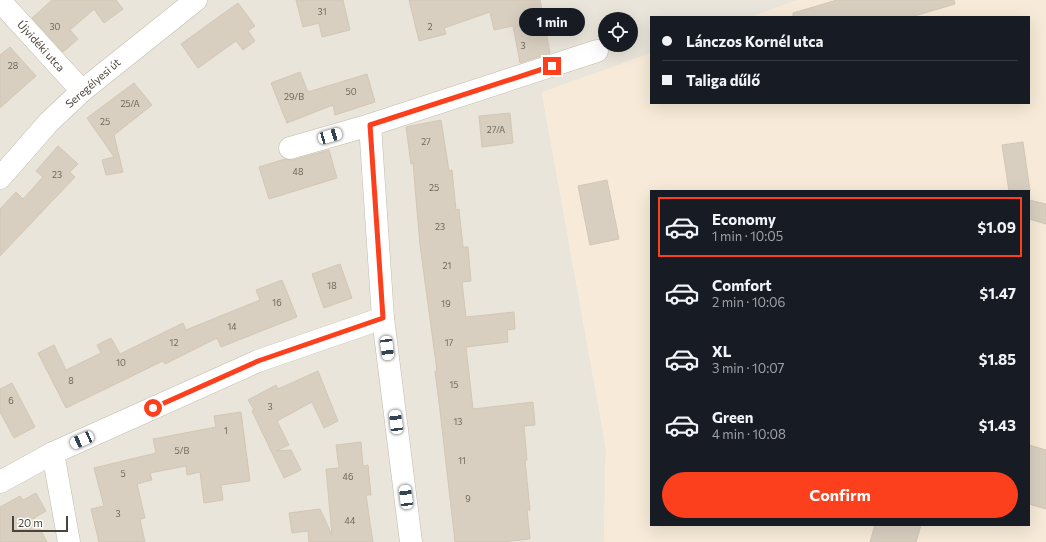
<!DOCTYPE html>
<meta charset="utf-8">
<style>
body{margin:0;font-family:Commissioner,sans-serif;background:#242831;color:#f1f3f6;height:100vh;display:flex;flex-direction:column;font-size:15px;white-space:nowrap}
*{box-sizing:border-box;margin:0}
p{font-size:13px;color:#9ea1a6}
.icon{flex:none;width:22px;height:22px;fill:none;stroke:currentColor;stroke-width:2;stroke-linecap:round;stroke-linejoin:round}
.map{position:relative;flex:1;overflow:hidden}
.panel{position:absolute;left:650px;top:190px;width:380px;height:336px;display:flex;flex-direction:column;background:#171b24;border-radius:0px;box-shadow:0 4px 16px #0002}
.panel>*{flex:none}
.guide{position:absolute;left:650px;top:16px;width:380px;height:88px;border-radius:0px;box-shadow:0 4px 16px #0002;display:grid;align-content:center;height:88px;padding:0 12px;background:#171b24}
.tools{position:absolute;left:598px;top:12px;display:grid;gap:8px}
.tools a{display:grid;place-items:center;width:40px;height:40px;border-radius:50%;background:#171b24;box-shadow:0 4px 16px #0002;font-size:20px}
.scale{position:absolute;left:12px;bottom:10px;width:56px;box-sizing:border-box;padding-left:4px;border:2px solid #4b4439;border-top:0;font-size:11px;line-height:14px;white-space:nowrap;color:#4b4439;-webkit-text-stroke:3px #fff;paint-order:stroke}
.end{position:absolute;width:18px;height:18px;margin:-9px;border:5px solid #fc3f1d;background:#fff;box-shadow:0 0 0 2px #fff}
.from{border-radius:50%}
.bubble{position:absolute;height:28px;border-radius:14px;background:#171b24;box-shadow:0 4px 16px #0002;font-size:13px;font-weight:700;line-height:28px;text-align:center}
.car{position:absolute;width:12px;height:24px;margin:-12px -6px;border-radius:5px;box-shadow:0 0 3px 1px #0007;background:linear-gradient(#fff 24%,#345 0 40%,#fff 0 76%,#345 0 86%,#fff 0)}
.guide b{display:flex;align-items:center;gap:14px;height:38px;font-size:15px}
.guide b+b{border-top:1px solid #363941}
.guide i{width:10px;height:10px;background:#f1f3f6}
ul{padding:7px 0 0;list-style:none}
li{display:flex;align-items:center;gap:12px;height:60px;margin:0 8px 6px;padding:0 4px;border:2px solid transparent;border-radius:0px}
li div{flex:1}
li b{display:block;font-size:15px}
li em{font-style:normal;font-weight:700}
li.active{border-color:#fc3f1d}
li>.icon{width:36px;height:36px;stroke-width:1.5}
.cta{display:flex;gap:8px;margin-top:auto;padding:8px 12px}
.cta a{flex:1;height:46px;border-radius:24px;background:#fc3f1d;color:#fff;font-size:16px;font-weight:700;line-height:46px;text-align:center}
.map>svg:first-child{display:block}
</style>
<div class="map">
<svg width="1046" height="542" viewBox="0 0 1046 542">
<rect width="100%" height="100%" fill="#f6f3ec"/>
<path fill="#eae5da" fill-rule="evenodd" d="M0 0H798L751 17H651V53L542 93 606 448 604 542H0ZM605 19H631V45H605Z"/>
<path fill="#f7ead8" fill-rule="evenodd" d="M798 0H1046V542H604L606 448 542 92 651 53V103H1029V17H751ZM651 191H1029V525H651Z"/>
<g fill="#d8cfc1" stroke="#d3c7b4">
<path d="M52 0H116L123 9 104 23 94 9 70 30 78 39 63 52 32 18Z"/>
<path d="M296 0H343L350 30 322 37 319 23 303 27Z"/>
<path d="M409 0H540L550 53 520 63 513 26 494 30 490 12 444 28 446 34 419 41Z"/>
<path d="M837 0H954L955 4 911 17H793V13Z"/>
<path d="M238 3 255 26 248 31 255 41 243 50 236 41 198 68 181 44Z"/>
<path d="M10 47 36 76 0 108V55Z"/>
<path d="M300 72 308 92 367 74 375 102 335 115 333 105 287 123 271 83Z"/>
<path d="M134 83 152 105 114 135 123 172 106 175 102 160 114 157 87 118Z"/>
<path d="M510 113 513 143 482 147 479 116Z"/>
<path d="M441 120 449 171 452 170 456 210 459 209 463 247H468L471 281 462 282 466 317 514 312 515 329 507 330 508 342 466 347 473 409 533 402 535 425 524 426 527 460H525L530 510H527L530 539 503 542H455L439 402 435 371H437L420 245 413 163 411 164 406 127Z"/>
<path d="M1023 142 1030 191H1009L1002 145Z"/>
<path d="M58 146 78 164 70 172 75 177 0 256V209L16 192 23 199 43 177 36 171Z"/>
<path d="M329 150 337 178 269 199 259 167 285 159 293 160Z"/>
<path d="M607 180 619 239 590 245 578 186Z"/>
<path d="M1029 200 1046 204V224L1029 219Z"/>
<path d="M340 264 352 298 324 308 312 274Z"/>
<path d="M282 280 297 317 221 347 217 338 165 364 163 361 66 408 38 353 54 345 66 370 101 353 97 345 111 338 120 354 183 323 186 330 260 300 256 290Z"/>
<path d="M318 371 338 421 324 428 312 402 277 421 289 445 276 451 291 450 301 470 284 478 252 411 254 410 248 400 276 385 278 389Z"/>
<path d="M12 383 35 427 14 438 0 412V389Z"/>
<path d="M241 412 250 481 221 485 223 500 204 503 200 472 187 475 186 466 150 473 152 480 137 484 145 518 140 519 145 542H99L91 509 104 506 94 468 156 453 153 439 216 427 214 416Z"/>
<path d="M361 442 363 466 368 465 371 495H366L373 542H309L308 531 292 533 289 513 320 509 332 535 326 469 339 468 336 445Z"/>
<path d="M1029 445 1046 450V509L1029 504Z"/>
<path d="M36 493 46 511 34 518 47 542H0V507L20 496 23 500Z"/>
<path d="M875 525H921L916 542H870Z"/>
</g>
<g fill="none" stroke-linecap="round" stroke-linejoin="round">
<defs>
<g id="minor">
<path d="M0 1 82 91"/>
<path d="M370 125 383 318 411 542"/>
<path d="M290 148 370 125 597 51"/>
<path d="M0 178 49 122 82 91 196 0"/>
<path d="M53 453 69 542"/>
<path d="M0 482 53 453 258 361 383 318"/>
</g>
</defs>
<use href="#minor" stroke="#c2bbae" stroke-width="23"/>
<use href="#minor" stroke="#fff" stroke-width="22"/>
</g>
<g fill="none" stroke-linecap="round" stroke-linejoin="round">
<path stroke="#fc3f1d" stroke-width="5" d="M153 408 258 361 383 318 370 125 552 66"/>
</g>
<g text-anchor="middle" stroke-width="3" stroke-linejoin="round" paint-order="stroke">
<g font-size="9" fill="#6e675b">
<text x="322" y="15">31</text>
<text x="55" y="30">30</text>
<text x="430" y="30">2</text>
<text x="523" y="49">3</text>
<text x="13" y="69">28</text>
<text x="351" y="95">50</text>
<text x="294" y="100">29/B</text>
<text x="130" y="107">25/A</text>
<text x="105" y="125">25</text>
<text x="496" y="133">27/A</text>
<text x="426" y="145">27</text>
<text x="298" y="175">48</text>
<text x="57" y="178">23</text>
<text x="434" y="191">25</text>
<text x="440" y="230">23</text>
<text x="447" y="269">21</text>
<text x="332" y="289">18</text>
<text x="277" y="306">16</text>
<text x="446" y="307">19</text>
<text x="232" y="330">14</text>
<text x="174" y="346">12</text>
<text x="449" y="346">17</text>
<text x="121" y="366">10</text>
<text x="71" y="384">8</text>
<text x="454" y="388">15</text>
<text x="11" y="404">6</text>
<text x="270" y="410">3</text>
<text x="458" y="425">13</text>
<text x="226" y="434">1</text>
<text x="182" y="454">5/B</text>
<text x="462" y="464">11</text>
<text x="123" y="477">5</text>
<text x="348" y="480">46</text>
<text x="468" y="502">9</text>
<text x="118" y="517">3</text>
<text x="350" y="524">44</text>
</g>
<g font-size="11" fill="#4b4439" stroke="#fff">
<text transform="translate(41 46) rotate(48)" y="4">Újvidéki utca</text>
<text transform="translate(93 83) rotate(-41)" y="4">Seregélyesi út</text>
</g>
</g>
</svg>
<div class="tools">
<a><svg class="icon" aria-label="locate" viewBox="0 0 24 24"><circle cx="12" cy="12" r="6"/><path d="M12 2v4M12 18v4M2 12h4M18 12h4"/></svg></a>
</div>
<div class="scale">20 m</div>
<i class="end from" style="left:153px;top:408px"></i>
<i class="end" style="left:552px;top:66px"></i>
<div class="bubble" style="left:519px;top:8px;width:66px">1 min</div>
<i class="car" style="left:330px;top:136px;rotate:74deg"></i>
<i class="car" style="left:387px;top:348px;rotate:173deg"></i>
<i class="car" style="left:396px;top:422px;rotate:353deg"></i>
<i class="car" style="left:82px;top:440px;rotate:246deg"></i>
<i class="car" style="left:406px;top:497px;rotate:353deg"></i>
<div class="guide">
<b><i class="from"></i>Lánczos Kornél utca</b>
<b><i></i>Taliga dűlő</b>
</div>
<section class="panel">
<ul>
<li class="active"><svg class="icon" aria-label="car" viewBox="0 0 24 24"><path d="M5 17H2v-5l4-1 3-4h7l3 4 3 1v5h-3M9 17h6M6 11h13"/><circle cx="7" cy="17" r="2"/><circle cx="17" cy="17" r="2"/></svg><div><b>Economy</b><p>1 min · 10:05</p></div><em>$1.09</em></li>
<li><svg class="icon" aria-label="car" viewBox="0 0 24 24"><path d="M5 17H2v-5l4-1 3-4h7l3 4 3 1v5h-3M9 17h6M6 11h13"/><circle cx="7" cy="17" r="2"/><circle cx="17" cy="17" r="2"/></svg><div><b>Comfort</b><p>2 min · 10:06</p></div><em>$1.47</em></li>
<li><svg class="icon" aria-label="car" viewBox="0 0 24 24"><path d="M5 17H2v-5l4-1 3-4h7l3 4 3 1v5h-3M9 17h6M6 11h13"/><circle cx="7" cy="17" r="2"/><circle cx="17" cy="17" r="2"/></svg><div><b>XL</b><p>3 min · 10:07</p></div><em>$1.85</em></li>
<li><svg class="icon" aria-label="car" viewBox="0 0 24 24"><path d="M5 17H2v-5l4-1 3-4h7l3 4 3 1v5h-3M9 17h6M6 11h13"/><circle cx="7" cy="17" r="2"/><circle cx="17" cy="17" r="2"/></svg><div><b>Green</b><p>4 min · 10:08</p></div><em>$1.43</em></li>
</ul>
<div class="cta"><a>Confirm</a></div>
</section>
</div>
